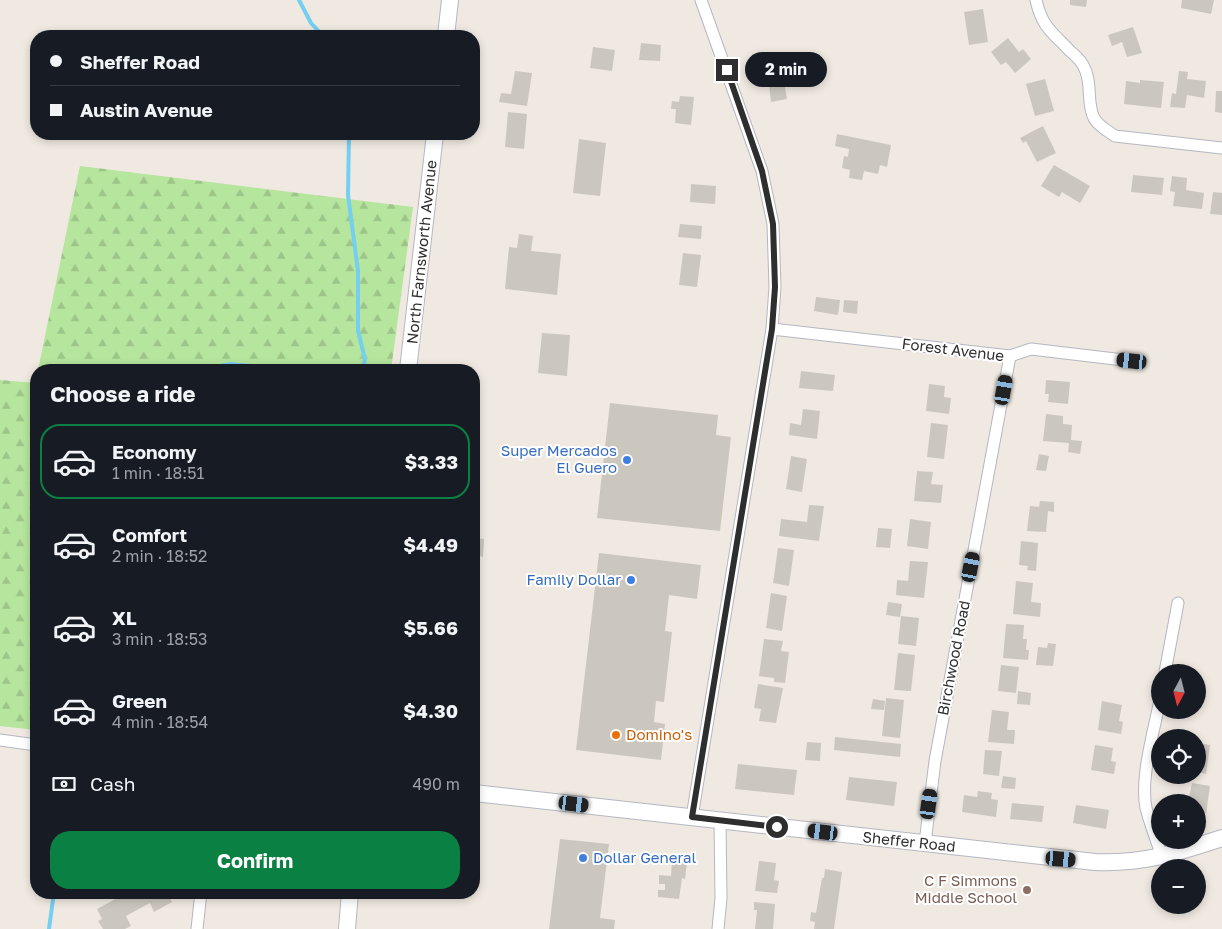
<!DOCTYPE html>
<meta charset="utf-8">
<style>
body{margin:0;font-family:"Golos Text",sans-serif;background:#242831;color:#f1f3f6;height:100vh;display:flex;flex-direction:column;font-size:19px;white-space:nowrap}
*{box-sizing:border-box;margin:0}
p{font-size:16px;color:#9ea1a6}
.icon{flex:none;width:28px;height:28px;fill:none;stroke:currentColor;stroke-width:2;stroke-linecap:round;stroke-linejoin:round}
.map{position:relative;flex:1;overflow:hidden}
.side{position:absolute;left:30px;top:364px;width:450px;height:535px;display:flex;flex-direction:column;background:#171b24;border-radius:20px;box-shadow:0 2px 8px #0003}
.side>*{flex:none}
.banner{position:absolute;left:30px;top:30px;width:450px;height:110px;border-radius:20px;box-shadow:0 2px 8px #0003;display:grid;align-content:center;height:110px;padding:0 20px;background:#171b24}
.needle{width:32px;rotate:187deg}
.fabs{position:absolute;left:1151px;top:664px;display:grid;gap:10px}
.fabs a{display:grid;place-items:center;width:55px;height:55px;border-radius:50%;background:#171b24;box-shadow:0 2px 8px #0003;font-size:25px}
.end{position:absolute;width:22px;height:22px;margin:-11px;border:6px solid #2e2e2e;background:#fff;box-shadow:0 0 0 2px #fff}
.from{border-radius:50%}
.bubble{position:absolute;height:35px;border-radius:18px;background:#171b24;box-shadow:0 2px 8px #0003;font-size:16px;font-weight:700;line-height:35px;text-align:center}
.car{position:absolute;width:15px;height:30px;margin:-15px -8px;border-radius:6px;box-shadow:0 0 4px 1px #0007;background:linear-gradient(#222 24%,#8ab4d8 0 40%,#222 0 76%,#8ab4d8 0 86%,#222 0)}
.banner b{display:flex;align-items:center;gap:18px;height:48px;font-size:19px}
.banner b+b{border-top:1px solid #363941}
.banner i{width:12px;height:12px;background:#f1f3f6}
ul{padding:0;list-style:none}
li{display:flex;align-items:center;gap:15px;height:75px;margin:0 10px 8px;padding:0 10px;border:2px solid transparent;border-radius:20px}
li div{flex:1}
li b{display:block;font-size:19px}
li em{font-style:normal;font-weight:700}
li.active{border-color:#0b8043}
li>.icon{width:45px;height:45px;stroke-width:1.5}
h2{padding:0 20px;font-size:22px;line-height:60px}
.pay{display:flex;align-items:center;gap:12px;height:55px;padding:0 20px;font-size:19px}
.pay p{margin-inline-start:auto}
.button{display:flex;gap:10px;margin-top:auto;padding:10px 20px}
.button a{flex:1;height:58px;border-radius:20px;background:#0b8043;color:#fff;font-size:20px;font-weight:700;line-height:58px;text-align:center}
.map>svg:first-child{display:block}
</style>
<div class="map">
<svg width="1222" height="929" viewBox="0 0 1222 929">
<defs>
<pattern id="forest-firs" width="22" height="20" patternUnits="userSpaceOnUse" patternTransform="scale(1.25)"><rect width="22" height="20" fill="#b6e59e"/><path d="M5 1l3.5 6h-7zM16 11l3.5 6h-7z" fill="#9dc588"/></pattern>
</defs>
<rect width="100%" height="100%" fill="#efe9e1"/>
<g fill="url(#forest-firs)">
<path d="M80 166 413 207 391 370H38Z"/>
<path d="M0 380 36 383V381V730L0 726Z"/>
</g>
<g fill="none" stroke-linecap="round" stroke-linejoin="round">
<g stroke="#75cff0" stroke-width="4">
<path d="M299 0 311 23 323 36"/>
<path d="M349 134 348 195 358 271V331L365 359 363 368 361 370"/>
<path d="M197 370 231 364 289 370"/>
<path d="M49 929 54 892"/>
</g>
</g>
<g fill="#cbc7bf">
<path d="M1070 0H1087L1086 7 1070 5Z"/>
<path d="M1182 0H1214L1211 14 1181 8Z"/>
<path d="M983 9 988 42 969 45 964 12Z"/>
<path d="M1133 27 1142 53 1127 57 1122 42 1112 46 1108 35Z"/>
<path d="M1008 38 1019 52 1023 49 1031 59 1015 73 1006 62 1001 65 991 52Z"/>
<path d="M641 43 661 45 660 61 639 60Z"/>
<path d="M593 47 615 50 612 71 590 68Z"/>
<rect x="794" y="65" width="13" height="18"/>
<path d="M515 71 532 73 527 106 499 102 501 93 511 94Z"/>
<path d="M1179 71 1188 72 1187 79 1206 81 1204 98 1187 95 1185 108 1170 107 1172 93 1176 94Z"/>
<path d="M1045 79 1054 111 1035 116 1026 84Z"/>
<path d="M1140 80 1164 82 1161 108 1124 104 1126 81 1140 83Z"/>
<path d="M784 82 787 99 771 102 769 84Z"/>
<path d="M1216 91H1222V113L1215 112Z"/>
<path d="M680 96 694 97 691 125 675 123 676 109H671L672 101 679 102Z"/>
<path d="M508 112 527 114 524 149 505 147Z"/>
<path d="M1043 126 1056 153 1037 162 1026 141 1023 143 1020 138Z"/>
<path d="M837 134 891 145 887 167 880 165 878 174 864 171 862 180 849 178 850 170 842 168 844 156 848 157 849 149 835 146Z"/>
<path d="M579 139 606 143 600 196 573 193Z"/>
<path d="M1054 165 1090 186 1080 203 1062 192 1059 197 1041 186Z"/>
<path d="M1133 175 1164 178 1162 195 1131 192Z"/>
<path d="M1172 176 1187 178 1186 190 1204 193 1202 209 1173 206 1175 192 1170 191Z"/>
<path d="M691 184 716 186 715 204 690 202Z"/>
<path d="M1213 192 1222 193V215L1210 214Z"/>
<path d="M680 224 702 226 701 239 678 237Z"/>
<path d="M519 234 533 236 531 251 561 254 557 295 505 289 509 247 517 248Z"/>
<path d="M683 253 701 255 697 287 679 285Z"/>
<path d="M816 297 840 300 838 315 814 311Z"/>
<path d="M844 300 858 301 857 314 843 312Z"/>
<path d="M542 333 570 335 567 376 538 373Z"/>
<path d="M801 371 835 375 833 391 799 388Z"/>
<path d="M1046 380 1070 382 1068 404 1048 402 1049 394H1045Z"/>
<path d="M929 384 945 386 944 397 951 398 949 414 926 411Z"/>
<path d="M610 403 718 415 716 435 731 437 720 531 597 518Z"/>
<path d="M803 409 820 411 817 439 789 435 790 423 801 425Z"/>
<path d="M1046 414 1063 416V424L1072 425 1071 440 1082 441 1080 454 1068 452 1069 443 1043 441Z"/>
<path d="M931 423 948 425 944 459 927 457Z"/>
<path d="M1039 454 1049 456 1046 471 1036 470Z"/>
<path d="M791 456 807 459 802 492 786 489Z"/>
<path d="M917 471 933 472 931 484 943 485 941 503 914 501Z"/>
<path d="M1040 501 1054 502V512L1048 511 1046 532 1027 531 1030 506 1039 507Z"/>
<path d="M809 505 824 506 819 541 779 536 781 519 807 522Z"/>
<path d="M910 519 931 522 928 549 907 546Z"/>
<path d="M878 528 892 529 890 548 876 547Z"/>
<path d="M474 538 484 539 483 557 480 556 479 569H474Z"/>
<path d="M1021 541 1038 543 1036 571 1027 570 1028 566 1019 565Z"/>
<path d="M778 548 794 550 789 586 773 583Z"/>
<path d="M599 553 701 565 697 599 669 595 665 631 672 632 664 702 656 701 654 722 665 724 661 760 576 750Z"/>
<path d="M910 561 928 562 924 598 896 595 897 580 908 581Z"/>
<path d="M1016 581 1033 583 1031 602 1041 603 1040 617 1013 614Z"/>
<path d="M771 593 787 596 782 631 766 628Z"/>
<path d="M888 602 902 604 900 617 886 615Z"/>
<path d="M901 616 919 618 916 646 898 644Z"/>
<path d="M1006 624 1024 625 1023 639H1027L1026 650H1029L1028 660 1003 658Z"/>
<path d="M764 639 783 641 781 651 789 652 785 683 774 682V678L759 676Z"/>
<path d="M1048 643 1056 644 1053 666 1036 665 1038 647 1047 648Z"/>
<path d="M898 653 915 655 911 691 894 690Z"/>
<path d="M1001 665 1019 667 1016 693 998 691Z"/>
<path d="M758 684 783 688 776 723 759 721 761 709 754 708Z"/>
<path d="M1018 691 1031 693 1030 705 1017 704Z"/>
<path d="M886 698 904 700 900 738 882 736Z"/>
<path d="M873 699 885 701 884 710 871 709Z"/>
<path d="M1102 701 1122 705 1119 721 1123 722 1121 734 1098 730Z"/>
<path d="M992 710 1009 712 1007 730H1015L1014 744 988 742Z"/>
<path d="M835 737 901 744 900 757 834 750Z"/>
<path d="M807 742 821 743 820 761 805 760Z"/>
<path d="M1198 743 1210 745 1206 774 1198 772Z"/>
<path d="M1095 745 1113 748 1111 761 1116 762 1114 774 1091 770Z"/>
<path d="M985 750 1002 751 999 776 983 774Z"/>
<path d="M738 764 797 770 794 795 735 789Z"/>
<path d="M1003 776 1016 778 1015 789 1001 788Z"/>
<path d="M849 777 897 782 894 806 846 800Z"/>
<path d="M1192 783 1210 786 1206 814 1198 813V802H1188Z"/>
<path d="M978 791 992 793 991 799 998 800 996 817 962 812 964 795 977 797Z"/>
<path d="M1012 803 1044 806 1042 822 1010 819Z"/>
<path d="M1076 805 1109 810 1106 829 1073 823Z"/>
<path d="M560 839 609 844 600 918 615 920 614 929H549Z"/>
<path d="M672 860 687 862 685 879 682 878 679 899 658 897V890H665V884H659V875L671 876Z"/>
<path d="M759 861 776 863 774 880 779 881 777 893 755 891Z"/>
<path d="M825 869 842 872 834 929H814L815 922 810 921 811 912 816 913 822 878H824Z"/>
<path d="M119 892H166L172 902 154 912 150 903 126 916 131 926 125 929H103L98 921 102 919 97 909 121 896Z"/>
<path d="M754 902 775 904 773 929H755L757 910H754Z"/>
</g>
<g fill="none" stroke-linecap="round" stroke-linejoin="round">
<defs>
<g id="street">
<path d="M1036 0C1042 27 1052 32 1070 51 1075 55 1080 60 1083 65 1093 82 1086 103 1094 118 1098 126 1108 131 1115 136L1222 148"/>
<path d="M772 329 1010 356 1031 349 1132 361"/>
<path d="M1165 672 1178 603"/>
<path d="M1160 700C1154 730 1140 778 1146 808 1150 824 1157 841 1162 857"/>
<path d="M0 740 36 745"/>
<path d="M692 817 772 329 775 287 773 224 762 171 701 0"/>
<path d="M925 843 935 761 1010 356"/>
<path d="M197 929 201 892"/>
<path d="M718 929 721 898 720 821"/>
</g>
<g id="secondary">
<path d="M446 36 450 0"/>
<path d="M408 370 435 134"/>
<path d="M474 793 1095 862C1144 864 1176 853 1222 838"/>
<path d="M347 929 350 892"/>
</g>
</defs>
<use href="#street" stroke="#b4b7c1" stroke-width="13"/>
<use href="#secondary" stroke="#b4b7c1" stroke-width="18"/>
<use href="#street" stroke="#fff" stroke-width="11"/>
<use href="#secondary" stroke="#fff" stroke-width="16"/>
</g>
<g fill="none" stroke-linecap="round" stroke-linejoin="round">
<path stroke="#2e2e2e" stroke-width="6" d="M727 70 762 171 773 224 775 287 772 329 692 817 777 827"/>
</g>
<g fill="#3f7fe0" stroke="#fff" stroke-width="2">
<circle cx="627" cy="460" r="5"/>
<circle cx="631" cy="580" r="5"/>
<circle cx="583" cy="858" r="5"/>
</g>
<circle fill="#e8710a" stroke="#fff" stroke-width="2" cx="616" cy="735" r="5"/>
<circle fill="#8d6e63" stroke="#fff" stroke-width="2" cx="1027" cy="890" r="5"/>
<g text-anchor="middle" stroke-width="4" stroke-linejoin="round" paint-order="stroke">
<g font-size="15" fill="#2e2e2e" stroke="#fff">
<text transform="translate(422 252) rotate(-84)" y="5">North Farnsworth Avenue</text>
<text transform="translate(953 350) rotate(7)" y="5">Forest Avenue</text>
<text transform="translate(954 658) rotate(-79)" y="5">Birchwood Road</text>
<text transform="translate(909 842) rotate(6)" y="5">Sheffer Road</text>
</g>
<g font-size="15" fill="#366cbe" stroke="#fff" text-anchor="end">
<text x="617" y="456">Super Mercados<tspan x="617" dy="17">El Guero</tspan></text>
<text x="621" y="585">Family Dollar</text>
<text x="593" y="863" text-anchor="start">Dollar General</text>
</g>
<g font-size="15" fill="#c56008" stroke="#fff" text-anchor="start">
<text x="626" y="740">Domino's</text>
</g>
<g font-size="15" fill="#785e54" stroke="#fff" text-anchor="end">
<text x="1017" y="886">C F Simmons<tspan x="1017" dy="17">Middle School</tspan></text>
</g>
</g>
</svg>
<div class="fabs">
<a><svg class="needle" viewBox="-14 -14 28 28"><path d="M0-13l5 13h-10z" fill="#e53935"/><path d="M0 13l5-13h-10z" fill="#9ea1a6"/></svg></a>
<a><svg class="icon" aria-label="locate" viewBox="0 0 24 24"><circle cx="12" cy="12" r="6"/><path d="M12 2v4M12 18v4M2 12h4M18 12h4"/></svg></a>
<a>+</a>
<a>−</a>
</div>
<i class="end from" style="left:777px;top:827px"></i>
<i class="end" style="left:727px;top:70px"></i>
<div class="bubble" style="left:745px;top:52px;width:82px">2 min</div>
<i class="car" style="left:1132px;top:361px;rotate:276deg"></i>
<i class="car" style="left:1004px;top:390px;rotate:10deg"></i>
<i class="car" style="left:971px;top:567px;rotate:11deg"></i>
<i class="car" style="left:574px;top:804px;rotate:97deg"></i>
<i class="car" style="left:929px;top:804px;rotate:8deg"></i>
<i class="car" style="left:823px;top:832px;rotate:277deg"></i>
<i class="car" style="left:1061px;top:859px;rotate:95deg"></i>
<div class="banner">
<b><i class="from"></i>Sheffer Road</b>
<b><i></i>Austin Avenue</b>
</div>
<section class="side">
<h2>Choose a ride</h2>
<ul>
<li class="active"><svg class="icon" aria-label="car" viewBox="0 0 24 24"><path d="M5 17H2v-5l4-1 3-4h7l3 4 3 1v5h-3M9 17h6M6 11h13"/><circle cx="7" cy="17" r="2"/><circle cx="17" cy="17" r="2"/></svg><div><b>Economy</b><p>1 min · 18:51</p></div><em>$3.33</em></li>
<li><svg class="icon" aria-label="car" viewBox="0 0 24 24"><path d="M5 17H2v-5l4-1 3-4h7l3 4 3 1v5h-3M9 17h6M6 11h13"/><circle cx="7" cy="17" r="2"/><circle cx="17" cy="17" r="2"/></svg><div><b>Comfort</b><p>2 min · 18:52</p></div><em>$4.49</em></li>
<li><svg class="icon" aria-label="car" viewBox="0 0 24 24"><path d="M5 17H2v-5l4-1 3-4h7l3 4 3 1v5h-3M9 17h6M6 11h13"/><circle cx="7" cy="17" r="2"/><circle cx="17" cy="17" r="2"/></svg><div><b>XL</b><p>3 min · 18:53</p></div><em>$5.66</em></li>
<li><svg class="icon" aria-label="car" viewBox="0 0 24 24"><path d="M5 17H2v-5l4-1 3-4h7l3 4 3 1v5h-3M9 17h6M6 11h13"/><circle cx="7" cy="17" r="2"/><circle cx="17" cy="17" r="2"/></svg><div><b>Green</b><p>4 min · 18:54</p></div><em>$4.30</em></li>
</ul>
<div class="pay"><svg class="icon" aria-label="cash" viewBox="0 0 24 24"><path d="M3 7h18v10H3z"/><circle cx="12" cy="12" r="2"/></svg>Cash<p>490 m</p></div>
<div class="button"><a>Confirm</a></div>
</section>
</div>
